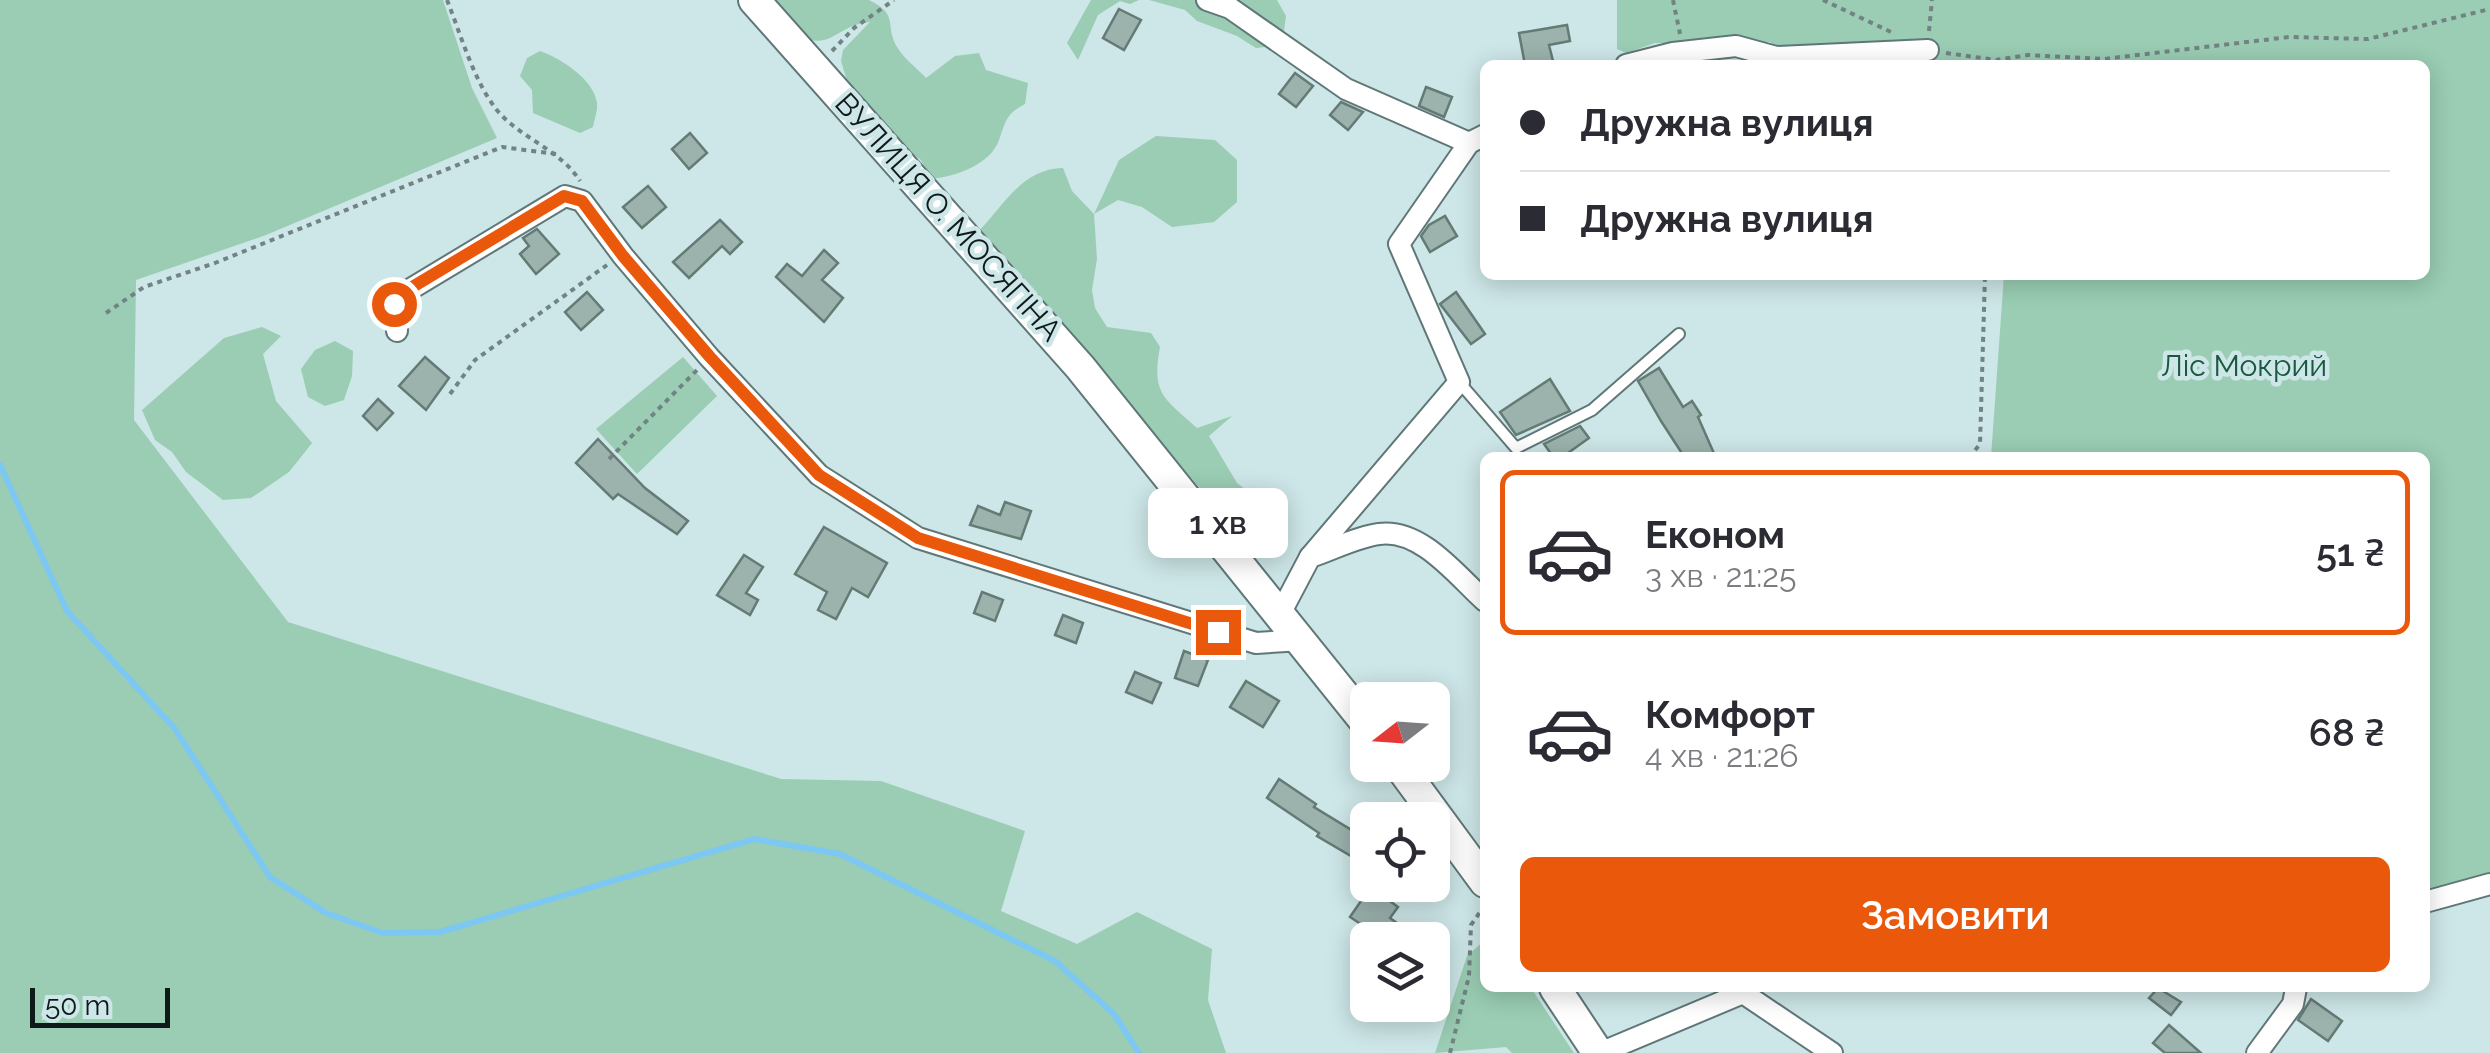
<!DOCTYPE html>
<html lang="uk">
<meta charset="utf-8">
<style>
body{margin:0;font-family:Raleway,sans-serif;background:#f2f2f3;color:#2b2b33;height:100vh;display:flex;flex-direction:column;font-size:38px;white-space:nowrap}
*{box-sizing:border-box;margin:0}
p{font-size:32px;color:#7c7c81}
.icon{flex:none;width:55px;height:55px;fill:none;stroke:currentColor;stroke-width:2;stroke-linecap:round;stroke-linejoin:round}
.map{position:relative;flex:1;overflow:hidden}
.sheet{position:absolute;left:1480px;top:452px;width:950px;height:540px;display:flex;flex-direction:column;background:#fff;border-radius:15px;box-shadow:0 5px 25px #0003}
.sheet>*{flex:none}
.hud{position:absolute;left:1480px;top:60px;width:950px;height:220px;border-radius:15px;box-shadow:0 5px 25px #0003;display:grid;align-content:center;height:220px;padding:0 40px;background:#fff}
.needle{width:65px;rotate:253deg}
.fabs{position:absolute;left:1350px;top:682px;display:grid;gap:20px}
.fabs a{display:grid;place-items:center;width:100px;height:100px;border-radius:15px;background:#fff;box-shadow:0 5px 25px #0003;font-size:50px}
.scale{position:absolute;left:30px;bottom:25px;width:140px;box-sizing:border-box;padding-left:10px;border:5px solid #10191a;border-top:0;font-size:28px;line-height:35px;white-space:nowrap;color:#10191a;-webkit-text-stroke:8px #cde6e7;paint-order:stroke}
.end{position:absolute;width:45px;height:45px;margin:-22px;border:12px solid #ea580c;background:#fff;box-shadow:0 0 0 5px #fff}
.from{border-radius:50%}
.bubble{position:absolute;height:70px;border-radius:15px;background:#fff;box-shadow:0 5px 25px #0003;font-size:32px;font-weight:600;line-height:70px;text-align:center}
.hud b{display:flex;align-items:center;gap:35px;height:95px;font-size:38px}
.hud b+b{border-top:2px solid #e1e1e2}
.hud i{width:25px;height:25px;background:#2b2b33}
ul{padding:18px 0 0;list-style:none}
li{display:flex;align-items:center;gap:30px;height:165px;margin:0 20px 15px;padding:0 20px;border:5px solid transparent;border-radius:15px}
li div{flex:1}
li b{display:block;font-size:38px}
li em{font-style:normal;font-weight:600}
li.selected{border-color:#ea580c}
li>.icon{width:90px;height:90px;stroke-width:1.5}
.button{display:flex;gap:20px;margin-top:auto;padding:20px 40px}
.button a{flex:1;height:115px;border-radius:15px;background:#ea580c;color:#fff;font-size:40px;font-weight:600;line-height:115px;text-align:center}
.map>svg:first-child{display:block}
</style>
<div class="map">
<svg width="2490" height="1053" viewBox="0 0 2490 1053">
<rect width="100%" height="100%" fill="#cde6e7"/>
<g fill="#9acdb3">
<path d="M0 0H443L472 88 497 138 266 235 136 280 134 420 288 622 781 779 881 781 1025 831 1001 911 1077 944 1137 912 1212 949 1208 1000 1226 1053H0Z"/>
<path d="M765 0H869C900 15 884 25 897 47 904 59 917 68 926 78L955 56 979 53 986 70 1028 83 1025 104C1006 114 1006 121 999 140 990 165 956 176 932 179L920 159 899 147 848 84 841 61 843 50 870 22C852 24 847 29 832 37 803 52 782 19 765 0Z"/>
<path d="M1091 0H1139L1130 4 1120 1 1098 15 1078 60 1067 43Z"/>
<path d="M1149 0H1277L1286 16 1282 45 1256 48 1237 36 1197 21 1185 10Z"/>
<path d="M1617 0H2490V891L2425 904V458L1991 457 2004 275H2425V65H1790L1770 42 1655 43 1626 53 1617 49Z"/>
<path d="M540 51C560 58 594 79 597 103 598 110 594 120 593 127L580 133 533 113 532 90 520 76 527 58Z"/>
<path d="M1156 136 1215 140 1237 160V202L1214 222 1172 227 1142 207 1118 200 1094 214 1097 259 1092 290 1095 308 1107 327 1151 333 1160 347C1151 394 1164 398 1197 428L1232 416 1209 436 1237 483 1275 512 1273 528 1261 533 1243 524 1232 525 978 232C1005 204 1022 169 1063 168L1072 191 1094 214 1119 160Z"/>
<path d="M262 327 281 336 263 354 276 401 312 443 289 472 251 498 223 500 186 472 172 452 155 440 142 410 224 338Z"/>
<path d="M335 341 353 351 352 376 344 400 325 406 308 397 301 369 315 350Z"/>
<path d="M683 357 717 396 637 474 596 429Z"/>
<path d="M1485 940V988H1531L1574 1053H1512L1506 1047 1435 1053 1467 956Z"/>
</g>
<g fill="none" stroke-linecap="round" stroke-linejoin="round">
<path stroke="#7dc7f3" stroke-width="6" d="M0 465 67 611 175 729 270 877 326 913 383 933 440 932 754 839 840 854 1055 961 1114 1014 1139 1053"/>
</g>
<g fill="#9bb2ad" stroke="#647a75" stroke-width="2.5">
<path d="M1119 9 1141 20 1124 50 1103 38Z"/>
<path d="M1567 25 1570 41 1549 45 1554 65H1525L1519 33Z"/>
<path d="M1295 73 1313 86 1296 107 1279 94Z"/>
<path d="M1426 87 1452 97 1444 117 1419 106Z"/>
<path d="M1341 102 1363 112 1348 130 1330 115Z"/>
<path d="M690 133 707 153 689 169 672 149Z"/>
<path d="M648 186 666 207 642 228 623 207Z"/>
<path d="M1445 216 1457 236 1430 252 1421 236 1429 225Z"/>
<path d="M720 220 742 242 730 254 722 246 689 278 673 262Z"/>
<path d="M537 229 559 254 536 274 520 254 529 246 523 238Z"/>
<path d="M824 250 838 263 822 280 843 298 824 322 776 277 787 264 802 276Z"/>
<path d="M587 292 603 310 581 330 565 312Z"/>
<path d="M1456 292 1485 334 1471 344 1440 304Z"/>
<path d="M425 357 449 378 426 410 399 386Z"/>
<path d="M1659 368 1683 407 1692 401 1701 415 1698 417 1716 458H1685L1661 421 1638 381Z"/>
<path d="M1550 379 1570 411 1516 435 1500 412Z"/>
<path d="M378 399 393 413 377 430 363 416Z"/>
<path d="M1580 426 1589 438 1561 458H1554L1544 444Z"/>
<path d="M598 439 645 488 688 521 677 534 618 494 613 499 576 463Z"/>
<path d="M1005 502 1031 511 1021 539 970 525 978 506 1000 515Z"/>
<path d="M824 527 887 563 868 597 852 588 836 619 818 610 827 592 795 574Z"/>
<path d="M744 555 763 567 746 593 758 600 750 615 717 595Z"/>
<path d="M982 592 1003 600 995 621 974 613Z"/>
<path d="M1063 615 1083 623 1076 643 1055 635Z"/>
<path d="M1184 651 1208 660 1198 686 1175 678Z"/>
<path d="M1135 672 1161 683 1152 703 1126 692Z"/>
<path d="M1246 681 1279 701 1263 727 1230 707Z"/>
<path d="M1279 779 1316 804 1314 807 1350 829 1355 822 1367 830 1351 856 1317 836 1319 833 1267 798Z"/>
<path d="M1372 885H1390L1383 896 1398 907 1390 918 1397 923 1385 940 1350 917Z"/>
<path d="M2158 988 2181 1002 2171 1015 2149 998Z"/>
<path d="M2311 999 2342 1021 2328 1041 2298 1020Z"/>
<path d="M2169 1025 2201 1053H2165L2153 1043Z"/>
</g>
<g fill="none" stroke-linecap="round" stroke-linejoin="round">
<defs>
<path id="lane" d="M1459 382 1516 448 1592 410 1679 334"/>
<g id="street">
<path d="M1207 0 1230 8 1346 89 1469 143"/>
<path d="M1626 65 1673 53 1736 46 1776 57 1928 50"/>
<path d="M397 331 394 304 404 293 565 196 582 201 623 256 709 357 819 475 918 538 1256 643 1302 640"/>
<path d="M1310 557 1459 382 1399 244 1469 143 1485 135"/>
<path d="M1281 612 1310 557C1332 550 1356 537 1379 534 1421 528 1457 576 1485 601"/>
<path d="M2425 902 2490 884"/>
<path d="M1600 1053 1743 993 1832 1053"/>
<path d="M2257 1053 2293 1004 2296 988"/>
</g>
<g id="secondary">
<path d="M754 0 1080 367 1368 725"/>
<path d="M1399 765 1485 882"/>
<path d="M1555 988 1598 1053"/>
</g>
</defs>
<use href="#lane" stroke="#607778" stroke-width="14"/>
<use href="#street" stroke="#607778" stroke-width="24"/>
<use href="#secondary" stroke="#607778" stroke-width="34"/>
<g stroke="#728384" stroke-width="4" stroke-dasharray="5 5" stroke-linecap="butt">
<path d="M447 0C461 35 473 79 496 109 519 138 560 149 580 181"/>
<path d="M1673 0 1680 34"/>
<path d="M1823 0 1891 32"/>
<path d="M1929 31 1932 0"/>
<path d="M832 51 854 28 894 0"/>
<path d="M1946 53 1996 60 2028 55 2104 59 2289 37 2368 39 2490 9"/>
<path d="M106 313 144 287 215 263 502 147 556 154"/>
<path d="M450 394 475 360 607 265"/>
<path d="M1969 458 1980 444 1985 275"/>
<path d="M609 459 697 370"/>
<path d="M1450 1053 1469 976 1471 925 1485 905"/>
</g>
<use href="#lane" stroke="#fff" stroke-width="10"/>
<use href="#street" stroke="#fff" stroke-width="20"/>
<use href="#secondary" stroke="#fff" stroke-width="30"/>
</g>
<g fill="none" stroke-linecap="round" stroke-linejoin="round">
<path stroke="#ea580c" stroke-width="12" d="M394 304 404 292 564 196 582 201 623 256 710 357 819 475 918 538 1218 632"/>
</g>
<g text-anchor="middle" stroke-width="9" stroke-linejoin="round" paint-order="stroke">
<g font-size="30" fill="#10191a" stroke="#cde6e7">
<text transform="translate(948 217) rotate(48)" y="10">ВУЛИЦЯ О. МОСЯГІНА</text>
</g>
<g font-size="30" fill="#1a583f" stroke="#cde6e7">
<text x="2244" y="376">Ліс Мокрий</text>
</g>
</g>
</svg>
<div class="fabs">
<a><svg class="needle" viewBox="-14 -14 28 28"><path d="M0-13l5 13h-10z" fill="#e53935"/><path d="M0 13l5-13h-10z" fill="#7c7c81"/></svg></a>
<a><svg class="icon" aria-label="locate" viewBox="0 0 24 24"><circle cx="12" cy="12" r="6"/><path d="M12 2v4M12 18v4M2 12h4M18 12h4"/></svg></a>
<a><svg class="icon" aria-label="layers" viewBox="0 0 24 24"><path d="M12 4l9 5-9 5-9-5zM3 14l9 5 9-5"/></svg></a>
</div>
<div class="scale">50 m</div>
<i class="end from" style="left:394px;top:304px"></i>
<i class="end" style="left:1218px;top:632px"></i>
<div class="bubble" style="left:1148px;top:488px;width:140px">1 хв</div>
<div class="hud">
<b><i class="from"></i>Дружна вулиця</b>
<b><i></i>Дружна вулиця</b>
</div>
<section class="sheet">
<ul>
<li class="selected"><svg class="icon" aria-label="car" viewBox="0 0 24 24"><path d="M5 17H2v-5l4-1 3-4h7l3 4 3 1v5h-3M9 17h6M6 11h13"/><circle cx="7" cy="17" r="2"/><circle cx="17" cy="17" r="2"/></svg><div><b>Економ</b><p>3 хв · 21:25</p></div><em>51 ₴</em></li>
<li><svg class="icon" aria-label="car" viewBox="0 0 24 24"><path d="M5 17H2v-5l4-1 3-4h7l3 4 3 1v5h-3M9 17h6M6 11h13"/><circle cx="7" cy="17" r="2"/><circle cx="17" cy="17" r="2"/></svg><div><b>Комфорт</b><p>4 хв · 21:26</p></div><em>68 ₴</em></li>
</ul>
<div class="button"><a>Замовити</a></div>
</section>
</div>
